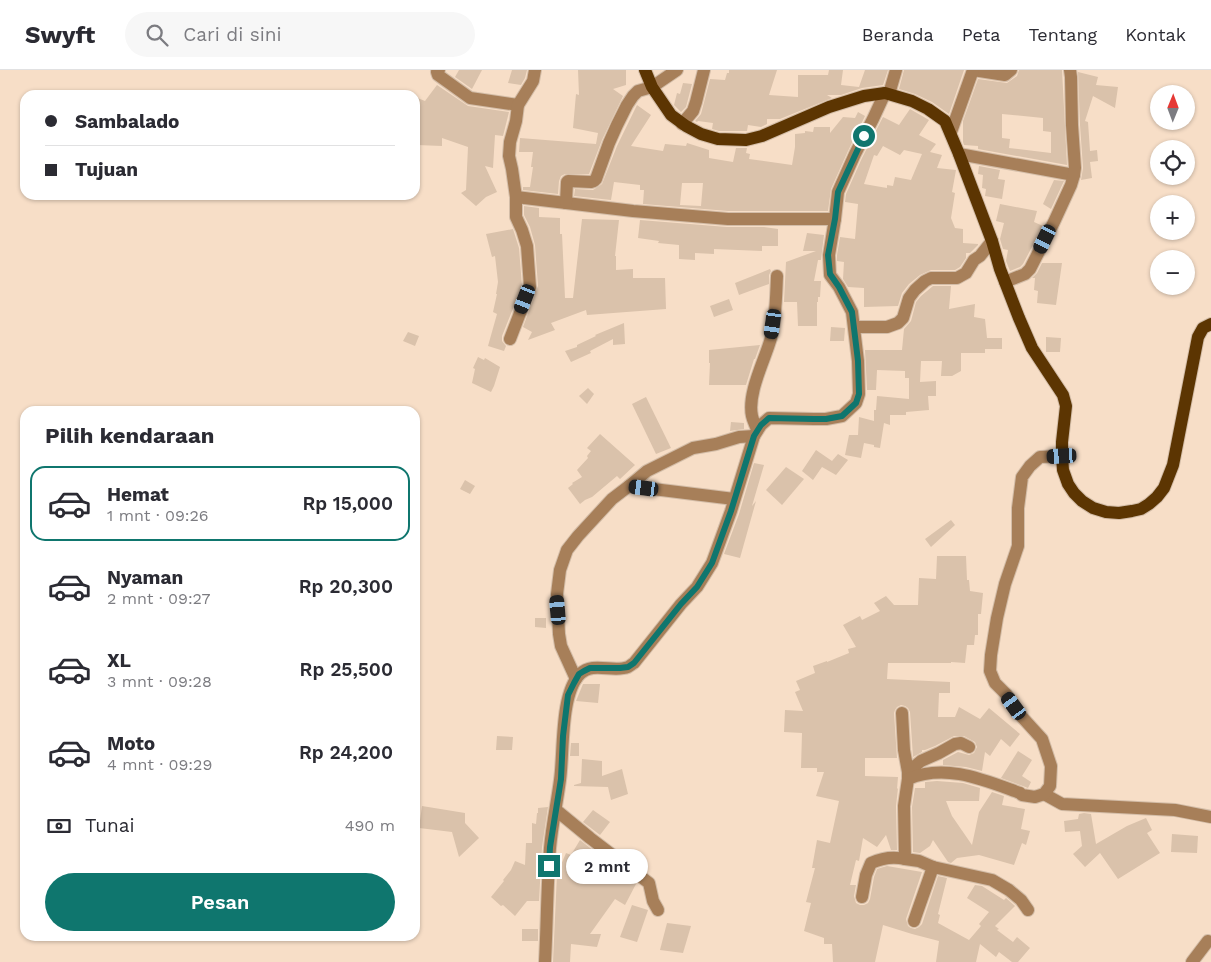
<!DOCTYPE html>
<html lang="id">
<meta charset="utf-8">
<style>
body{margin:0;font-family:"Work Sans",sans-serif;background:#f7f7f7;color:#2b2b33;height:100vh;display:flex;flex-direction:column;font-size:19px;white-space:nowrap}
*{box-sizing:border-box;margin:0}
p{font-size:16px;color:#7c7c81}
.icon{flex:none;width:28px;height:28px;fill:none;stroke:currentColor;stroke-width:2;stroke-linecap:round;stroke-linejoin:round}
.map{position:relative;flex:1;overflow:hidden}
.panel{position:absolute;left:20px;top:336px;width:400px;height:535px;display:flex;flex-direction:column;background:#fff;border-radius:15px;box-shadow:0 1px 4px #0004}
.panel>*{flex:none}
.banner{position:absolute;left:20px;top:20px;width:400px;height:110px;border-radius:15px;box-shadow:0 1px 4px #0004;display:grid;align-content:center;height:110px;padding:0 25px;background:#fff}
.needle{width:32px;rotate:1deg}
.fabs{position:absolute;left:1150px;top:15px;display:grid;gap:10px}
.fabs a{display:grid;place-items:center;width:45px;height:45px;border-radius:50%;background:#fff;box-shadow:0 1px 4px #0004;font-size:25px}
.end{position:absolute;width:22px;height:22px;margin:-11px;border:6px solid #0f766e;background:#fff;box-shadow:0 0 0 2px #fff}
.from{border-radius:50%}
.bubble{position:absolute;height:35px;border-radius:18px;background:#fff;box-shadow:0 1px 4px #0004;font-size:16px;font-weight:600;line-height:35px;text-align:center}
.car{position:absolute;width:15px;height:30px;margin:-15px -8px;border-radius:6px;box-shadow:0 0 4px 1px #0007;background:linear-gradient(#222 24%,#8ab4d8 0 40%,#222 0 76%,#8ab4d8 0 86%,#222 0)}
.banner b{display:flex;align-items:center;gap:18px;height:48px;font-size:19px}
.banner b+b{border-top:1px solid #e1e1e2}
.banner i{width:12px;height:12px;background:#2b2b33}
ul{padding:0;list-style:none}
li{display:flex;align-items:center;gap:15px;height:75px;margin:0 10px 8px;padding:0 15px;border:2px solid transparent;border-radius:15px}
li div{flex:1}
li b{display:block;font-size:19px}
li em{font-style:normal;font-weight:600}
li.active{border-color:#0f766e}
li>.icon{width:45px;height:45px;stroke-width:1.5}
h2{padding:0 25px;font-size:22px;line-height:60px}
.pay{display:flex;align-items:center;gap:12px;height:55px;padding:0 25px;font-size:19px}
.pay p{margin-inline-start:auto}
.primary-button{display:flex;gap:10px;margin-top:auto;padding:10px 25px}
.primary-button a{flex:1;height:58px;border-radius:30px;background:#0f766e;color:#fff;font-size:20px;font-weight:600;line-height:58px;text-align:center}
header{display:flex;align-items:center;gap:30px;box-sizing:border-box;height:70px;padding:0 25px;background:#fff;border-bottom:1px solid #e1e1e2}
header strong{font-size:24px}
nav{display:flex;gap:28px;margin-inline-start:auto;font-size:18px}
.search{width:350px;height:45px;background:#f7f7f7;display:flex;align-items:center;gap:12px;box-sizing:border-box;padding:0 18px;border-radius:28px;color:#7c7c81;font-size:19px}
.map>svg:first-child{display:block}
</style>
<header>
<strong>Swyft</strong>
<div class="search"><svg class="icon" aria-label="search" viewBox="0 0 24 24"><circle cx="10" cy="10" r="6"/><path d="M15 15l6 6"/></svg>Cari di sini</div>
<nav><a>Beranda</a><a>Peta</a><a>Tentang</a><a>Kontak</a></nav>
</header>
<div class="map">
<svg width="1211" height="892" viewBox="0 0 1211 892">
<rect width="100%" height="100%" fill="#f7dec7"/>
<g fill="#dac2ab" fill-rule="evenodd">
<path d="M459 0H482L472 19 455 7Z"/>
<path d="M512 0H527L525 8 521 15 508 13Z"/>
<path d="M578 0H626V15L613 19 623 26 602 70 589 104H565L561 106 559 111 558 124 523 120V117H530L533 97H531L533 82H519L520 68 596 74 598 63 573 58 576 24 579 25Z"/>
<path d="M729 0H777L769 25 798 27V5H828L829 0H843L841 15 859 17 865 0H888L883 15 862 18 841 25H827L832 28 780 49H767V54L761 57 748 55 747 61H719L712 59 713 53 698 51 697 52 695 51 701 44 710 9 725 10 727 3H729Z"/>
<path d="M904 0H964L949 44 932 32 915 24 899 19Z"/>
<path d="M1019 0H1062L1067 95 978 79V76L964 75 963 72V51L978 9 1007 13 1017 6ZM1002 44 1043 48V61L1051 62V83L1009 78 1010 69 1002 68Z"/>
<path d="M1078 2 1098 7 1096 15 1118 17 1115 38 1093 26 1085 51 1088 52 1090 81 1097 80 1098 91 1090 92 1092 108 1081 110 1083 98 1080 55Z"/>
<path d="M683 13 692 14 686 37 681 42 674 35 677 23 680 24Z"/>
<path d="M437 15 468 36 509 42 503 66 495 65 493 98 485 96 497 122 486 127 476 136 461 123 466 120 468 77 442 68V76L417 75 420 51 415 49V27L425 31Z"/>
<path d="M637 35 651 45 631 76 663 81 665 74 686 76 687 73 709 80V88L733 92 736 78H747L746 83 750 84 749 89 792 95 795 77V64L805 63V61L813 62 814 57H830V63L843 47 855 48 858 42 865 46 848 81 831 119 828 141H728L643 134 644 120H640V115L614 112 611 130 574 126 575 119 593 120 602 114 617 76ZM682 113H703L701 136 680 135Z"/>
<path d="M910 39 929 50 919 65 936 74 930 82 942 85 937 98 956 100 952 122 955 123 951 148 955 158 963 159V173L978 174V175L970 183H966V188L960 197 955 200H931L920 205 909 214 902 223 898 236 864 237V218L848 217 843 209 844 192 837 191V185L840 167 855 169 858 134 845 132 846 124 862 88 883 47 899 55ZM883 76 900 85 904 80 922 84 911 110 895 107 893 116 887 115V118L864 114 874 85 877 86Z"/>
<path d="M979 96 1000 100 998 109 1005 110 1002 129 985 126 986 119 982 118 983 105 978 104Z"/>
<path d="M1054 110 1064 111 1051 139 1043 134Z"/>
<path d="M1000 134 1037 141 1034 152 1043 156 1023 194 1020 197 1010 201 1006 191 1008 180 1003 179 1000 169 1004 153 996 151Z"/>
<path d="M524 136 539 138V147L560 148V164H562L565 228H573L582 149 619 150 615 186H616V200L633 199V208H665L666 239 587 245 586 240 551 253 555 260 528 270 532 262 523 257 538 216 535 175 530 157 524 145Z"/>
<path d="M640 150 727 157H764L778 159V176H762V181L714 179V184L695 183V190L679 189V175L658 173 659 171 638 168Z"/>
<path d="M513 159 519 178 522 216 502 266V271L506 276 504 281 488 276 497 244 493 242 497 224H496L498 212 495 186 492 187 486 164Z"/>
<path d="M807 163 824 165 821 190H818L814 211H821L820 227H818V232H817V256H798L797 232H784L786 192 816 181H803Z"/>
<path d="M1042 193H1062L1056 235 1037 233 1038 221 1034 220 1035 208H1032L1037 203Z"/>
<path d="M770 199 771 201 769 205V214L739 225 735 213Z"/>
<path d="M933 216H951L949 239 975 234 974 247 985 249 987 268H1002V279H985V283H961V301L952 306H941L942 291H921L920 312 936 311V326H928L929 340 906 342V345H890V355L884 353 880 378 874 377V375L864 373 861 388 845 385 849 365H858L859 347 874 351V340H876L877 326 909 329V308H905V301L877 300 876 320H867L865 280H902L904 259 911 251 916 232 921 226Z"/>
<path d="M729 229 733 240 714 247 710 236Z"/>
<path d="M624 253 625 274 613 275V269L590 281 591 283 571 292 565 281 577 277V275L596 266 595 265Z"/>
<path d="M831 257 845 258 844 271H830Z"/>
<path d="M408 262 419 266 415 276 403 271Z"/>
<path d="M1046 267 1061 268 1060 282H1046Z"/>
<path d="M760 275 755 289H754L746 315H709L710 293H709V280Z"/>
<path d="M478 287 484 290 485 288 500 297 494 316 491 322 472 313 475 299 473 298Z"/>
<path d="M588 318 594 324 587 334 579 326Z"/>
<path d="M646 327 671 378 656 384 632 334Z"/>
<path d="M731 352 744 353V359L730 361Z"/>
<path d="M600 364 635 395 620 409 617 406 592 427 585 430 580 434 568 418 573 414 572 413 582 407 577 400 588 388 587 386 591 381 587 378Z"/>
<path d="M816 380 832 391 838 384 848 390 836 405 822 397 813 410 802 401Z"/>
<path d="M754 393 764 395 752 436 756 431 740 488 724 484 739 444Z"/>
<path d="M786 397 804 409 782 435 766 420Z"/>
<path d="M465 410 475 416 470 424 460 419Z"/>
<path d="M951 450 955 455 931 477 925 469Z"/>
<path d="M937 486H966L967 510H969L970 521 983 523 981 544H978V565H975L974 575H967L965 593 951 592V593H888L887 609 950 612V623H939L938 647H955L959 637 980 649 989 638 1020 664 1010 677 1001 669 990 686 985 682 982 701 966 697 943 695V690L958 682 969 685 974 683 977 677 975 672 964 666H954L935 676 925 680H922V682L913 687 910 642 908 638 905 636 901 635 897 637 895 640 894 643 897 688H865V706L898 707 897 719 898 718 896 736 897 780H891L886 765 877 777 863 768 859 791 856 790 850 815H856L854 826 856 833 860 835H864L868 833 870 829 874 807 877 799 887 796 922 802 906 849 908 856 911 858 915 859 919 857 922 854 938 806 947 808 938 844 940 845 938 853 969 870 981 856 979 854 989 842 967 828 975 815 982 816 1004 830 1006 828 1015 836 995 856 999 859 997 860 1013 872 1017 867 1030 878 1018 892H1012L999 882 996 887 980 874 976 892H936L939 871 912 864 883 855 875 892H833L832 874H824V868L804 861 811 833 806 832 815 798H812L817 770 830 773 839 731 816 726 824 702H817V698H801L802 663 784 662 785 640 803 641 795 622 800 620 796 611 815 603 813 596 827 591V592L849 583 848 579 856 577 843 555 860 546 862 550 880 541 874 533 886 526 894 535H918L919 508 936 509Z"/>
<path d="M535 548H546V558L535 557Z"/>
<path d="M583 614H600L598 633 576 631Z"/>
<path d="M497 666 513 667 512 680H496Z"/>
<path d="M571 673H579V686H570Z"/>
<path d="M1018 681 1032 690 1022 706 1031 712 1028 718 1001 708Z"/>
<path d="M582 689 602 691V706L622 699 628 724 611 730 608 717 574 716V715L581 713Z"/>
<path d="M937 711 963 713 980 718 979 731H946L952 746 972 775 979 742 992 722 1004 726 1002 735 1025 739 1021 759 1030 761 1026 775 1022 773 1014 795 979 785 957 788 951 793 948 792 933 770 930 776 920 783 913 782 912 737 915 718H925V712Z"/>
<path d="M422 736 465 743V753L479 768 459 787 452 762 419 758Z"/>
<path d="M548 737 542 777 539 831H527L515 846 503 835 501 836 491 827 504 811 503 810 511 800 515 791 525 795 526 773H532V753L536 754 537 743H538V738Z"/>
<path d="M593 740 610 752 600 765 583 752Z"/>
<path d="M1084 743 1091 744 1096 774 1127 756 1146 748 1152 760 1147 763 1160 783 1118 809 1100 783 1085 797 1073 784 1082 776 1080 761 1065 762 1064 751 1078 749 1079 744Z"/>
<path d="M1172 764 1198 766 1197 783 1171 782Z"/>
<path d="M580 770 636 814 625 835 615 829 590 864H601L597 877 571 874 570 892H553L557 804 566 783 571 785Z"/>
<path d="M632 835 648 840 637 872 620 867Z"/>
<path d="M667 853 691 856 683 883 660 880Z"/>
<rect x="522" y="859" width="16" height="12"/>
</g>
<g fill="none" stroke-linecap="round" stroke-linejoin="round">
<defs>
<g id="minor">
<path d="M439 0 437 2 438 5 470 28 518 35"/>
<path d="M973 0 1005 5 1011 0"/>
<path d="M889 24 896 0"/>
<path d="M682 54 693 41 696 32 704 0"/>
<path d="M951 62 973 0"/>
<path d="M959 84 1074 105"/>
<path d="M516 127 633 141 728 149H835"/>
<path d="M566 133 567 112 568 111 591 112 594 111 596 109 609 73 617 55 627 35 633 26 638 21 652 17 677 0"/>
<path d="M1005 212 1025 204 1030 199 1054 152 1071 115 1074 105 1075 98 1072 55 1071 7 1070 0"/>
<path d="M855 257H887L898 253 903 248 909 228 915 220 925 211 931 208H957L966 203 974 190 980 186 992 171"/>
<path d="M510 269 530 217 527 176 522 160 516 147V127L512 99 509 86 510 72 516 51 518 35 533 11 535 0"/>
<path d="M757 360C756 356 753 351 752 346 747 323 765 290 771 268 776 248 776 227 777 206"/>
<path d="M629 416 647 401 693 378 716 374 739 367 754 366"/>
<path d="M576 609 561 576 559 564 557 524 560 500 567 480 578 466 612 429 629 416 734 429"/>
<path d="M902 643 904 680 908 702"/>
<path d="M908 709V702L921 691 939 683 955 674 961 673 969 677"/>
<path d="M1044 724 1062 734 1175 740 1211 747"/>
<path d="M556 740 590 768 649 813 653 831 658 840"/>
<path d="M862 827 866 805 871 793C882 788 893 786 905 789"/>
<path d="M1028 840 1021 830 1009 820 992 810 933 797 919 791 905 789 904 736 908 709C946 693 984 710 1020 723L1022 725 1035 727 1044 724 1050 716 1051 696 1042 669 1022 647 1006 624 995 613 990 601 991 585 997 548 1005 514 1018 476V438L1022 407 1030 396 1040 387 1062 386"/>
<path d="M914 851 933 797"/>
<path d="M545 892C547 854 547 816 550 778 552 755 557 733 560 710 564 682 560 624 580 604 593 591 613 603 628 597 630 596 632 594 634 593L681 534 697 517 712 493 731 441 754 366 761 355 769 348 814 349H826L842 346 856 333 859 324 858 291 852 242 839 217 830 205 829 185 835 149 838 122 855 84 873 49 885 23"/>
<path d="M1192 892 1208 871"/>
</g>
<path id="major" d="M645 0 652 17 671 45 686 56 701 64 718 69 746 70 762 66 829 37 864 26 885 23 912 31 928 39 945 51 959 84 992 171 1000 199 1019 248 1032 278 1063 325 1066 336 1062 372V386L1063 400 1068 414 1074 423 1082 431 1093 438 1106 442 1119 443 1132 441 1141 439 1149 434 1157 427 1164 418 1173 395 1198 267 1203 258 1211 254"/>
</defs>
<use href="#minor" stroke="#d3bda8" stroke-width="14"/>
<use href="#major" stroke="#d3bda8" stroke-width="14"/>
<use href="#minor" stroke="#a77f59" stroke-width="12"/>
<use href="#major" stroke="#5c3502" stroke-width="12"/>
</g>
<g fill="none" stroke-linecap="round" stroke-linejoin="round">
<path stroke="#0f766e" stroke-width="6" d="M549 796 550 777 561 709 563 666 568 625 574 613 579 604 584 601 590 598H620L628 597 634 593 681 534 697 517 712 493 731 441 754 366 761 355 769 348 814 349H826L842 346 856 333 859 324 858 291 852 242 839 217 830 204 828 185 835 149 838 122 864 66"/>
</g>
</svg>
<div class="fabs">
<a><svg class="needle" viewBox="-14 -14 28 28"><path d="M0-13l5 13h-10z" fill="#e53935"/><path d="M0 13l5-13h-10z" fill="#7c7c81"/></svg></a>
<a><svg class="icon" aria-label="locate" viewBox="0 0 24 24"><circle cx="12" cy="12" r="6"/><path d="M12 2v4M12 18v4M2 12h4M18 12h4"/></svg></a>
<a>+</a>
<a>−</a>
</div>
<i class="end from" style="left:864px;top:66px"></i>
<i class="end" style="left:549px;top:796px"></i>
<div class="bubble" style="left:566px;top:779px;width:82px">2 mnt</div>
<i class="car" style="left:1045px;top:169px;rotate:206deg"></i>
<i class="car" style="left:525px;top:229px;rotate:201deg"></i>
<i class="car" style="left:773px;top:254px;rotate:188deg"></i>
<i class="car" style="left:1062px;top:386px;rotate:267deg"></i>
<i class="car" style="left:644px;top:418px;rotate:277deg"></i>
<i class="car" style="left:558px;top:540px;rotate:355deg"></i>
<i class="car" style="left:1014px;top:636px;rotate:324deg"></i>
<div class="banner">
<b><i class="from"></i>Sambalado</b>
<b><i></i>Tujuan</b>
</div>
<section class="panel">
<h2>Pilih kendaraan</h2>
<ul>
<li class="active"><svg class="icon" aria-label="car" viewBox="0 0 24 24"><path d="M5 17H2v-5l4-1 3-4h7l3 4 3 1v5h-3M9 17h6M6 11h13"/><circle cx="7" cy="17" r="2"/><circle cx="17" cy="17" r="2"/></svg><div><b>Hemat</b><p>1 mnt · 09:26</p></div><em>Rp 15,000</em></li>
<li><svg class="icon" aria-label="car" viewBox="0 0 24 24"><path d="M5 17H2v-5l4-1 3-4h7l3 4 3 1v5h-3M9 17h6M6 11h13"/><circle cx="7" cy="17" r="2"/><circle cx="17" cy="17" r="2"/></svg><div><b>Nyaman</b><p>2 mnt · 09:27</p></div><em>Rp 20,300</em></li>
<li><svg class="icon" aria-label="car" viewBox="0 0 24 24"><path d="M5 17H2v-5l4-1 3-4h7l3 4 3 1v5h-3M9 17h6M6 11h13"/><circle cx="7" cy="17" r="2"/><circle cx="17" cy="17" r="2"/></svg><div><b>XL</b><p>3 mnt · 09:28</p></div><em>Rp 25,500</em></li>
<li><svg class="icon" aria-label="car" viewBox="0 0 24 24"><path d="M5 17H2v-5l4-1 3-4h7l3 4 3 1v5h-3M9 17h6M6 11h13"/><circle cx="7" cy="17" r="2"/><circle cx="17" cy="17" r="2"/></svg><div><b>Moto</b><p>4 mnt · 09:29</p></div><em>Rp 24,200</em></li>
</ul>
<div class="pay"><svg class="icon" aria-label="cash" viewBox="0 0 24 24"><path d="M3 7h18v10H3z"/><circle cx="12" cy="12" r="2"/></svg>Tunai<p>490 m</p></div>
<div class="primary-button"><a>Pesan</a></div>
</section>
</div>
